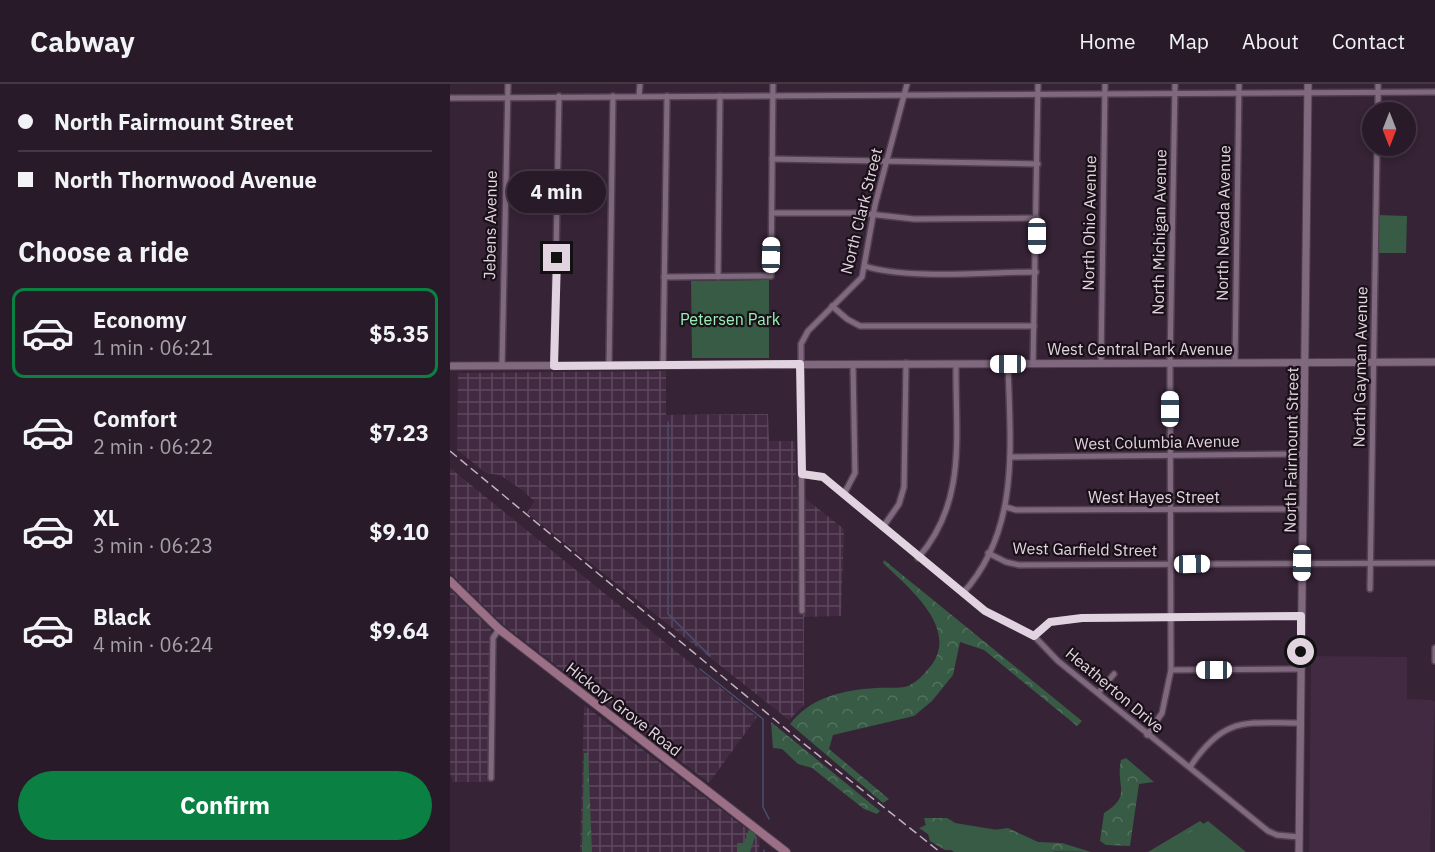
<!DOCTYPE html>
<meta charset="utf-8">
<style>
body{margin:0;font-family:"IBM Plex Sans",sans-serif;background:#342734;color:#f1f3f6;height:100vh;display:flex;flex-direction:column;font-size:22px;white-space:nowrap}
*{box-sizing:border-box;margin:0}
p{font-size:20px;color:#a5a1a8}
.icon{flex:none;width:33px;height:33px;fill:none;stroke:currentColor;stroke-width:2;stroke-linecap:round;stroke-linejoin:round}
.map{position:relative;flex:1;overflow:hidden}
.sheet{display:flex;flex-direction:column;background:#281a28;width:450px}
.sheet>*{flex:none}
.top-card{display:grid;align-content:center;height:132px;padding:0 18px;background:#281a28}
.needle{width:39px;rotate:180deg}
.buttons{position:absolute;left:912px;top:18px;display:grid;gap:12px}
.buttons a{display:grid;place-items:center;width:54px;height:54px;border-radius:50%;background:#281a28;box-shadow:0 3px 9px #0003,0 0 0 2px #443845;font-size:30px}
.end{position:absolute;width:27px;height:27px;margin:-14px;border:8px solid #e1d4e0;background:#111;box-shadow:0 0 0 3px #111}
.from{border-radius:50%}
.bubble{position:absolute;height:42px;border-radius:21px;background:#281a28;box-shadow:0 3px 9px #0003,0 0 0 2px #443845;font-size:20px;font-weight:700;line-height:42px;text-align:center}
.car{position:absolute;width:18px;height:36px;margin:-18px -9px;border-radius:8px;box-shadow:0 0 4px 2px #0007;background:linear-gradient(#fff 24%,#345 0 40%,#fff 0 76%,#345 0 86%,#fff 0)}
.top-card b{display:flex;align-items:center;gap:21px;height:57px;font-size:22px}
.top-card b+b{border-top:2px solid #443845}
.top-card i{width:15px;height:15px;background:#f1f3f6}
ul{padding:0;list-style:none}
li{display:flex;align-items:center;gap:18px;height:90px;margin:0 12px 9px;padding:0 6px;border:3px solid transparent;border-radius:12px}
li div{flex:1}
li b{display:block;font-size:22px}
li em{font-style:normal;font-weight:700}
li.on{border-color:#0b8043}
li>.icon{width:54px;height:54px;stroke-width:1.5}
h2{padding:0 18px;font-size:27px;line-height:72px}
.primary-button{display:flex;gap:12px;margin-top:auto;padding:12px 18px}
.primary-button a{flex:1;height:69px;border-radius:36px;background:#0b8043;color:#fff;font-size:24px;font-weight:700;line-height:69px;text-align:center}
header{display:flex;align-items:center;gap:36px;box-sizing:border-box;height:84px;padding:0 30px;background:#281a28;border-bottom:2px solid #443845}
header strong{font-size:28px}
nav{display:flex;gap:33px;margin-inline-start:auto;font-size:21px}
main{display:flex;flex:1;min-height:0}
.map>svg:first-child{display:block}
</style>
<header>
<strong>Cabway</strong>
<nav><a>Home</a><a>Map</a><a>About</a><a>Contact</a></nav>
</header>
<main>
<section class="sheet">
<div class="top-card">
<b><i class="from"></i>North Fairmount Street</b>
<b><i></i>North Thornwood Avenue</b>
</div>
<h2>Choose a ride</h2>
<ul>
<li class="on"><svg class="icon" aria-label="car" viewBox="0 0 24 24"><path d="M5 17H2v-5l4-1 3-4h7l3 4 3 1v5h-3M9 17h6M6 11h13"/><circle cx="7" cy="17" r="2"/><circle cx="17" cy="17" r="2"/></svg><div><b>Economy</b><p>1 min · 06:21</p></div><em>$5.35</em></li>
<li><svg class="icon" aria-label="car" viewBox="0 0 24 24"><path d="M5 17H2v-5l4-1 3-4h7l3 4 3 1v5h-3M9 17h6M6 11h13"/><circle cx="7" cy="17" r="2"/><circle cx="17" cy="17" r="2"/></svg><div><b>Comfort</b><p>2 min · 06:22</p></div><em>$7.23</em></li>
<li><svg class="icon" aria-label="car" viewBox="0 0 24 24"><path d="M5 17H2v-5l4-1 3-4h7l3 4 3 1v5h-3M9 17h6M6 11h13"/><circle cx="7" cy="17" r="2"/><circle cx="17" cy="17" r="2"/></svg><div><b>XL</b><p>3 min · 06:23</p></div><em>$9.10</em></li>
<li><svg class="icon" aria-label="car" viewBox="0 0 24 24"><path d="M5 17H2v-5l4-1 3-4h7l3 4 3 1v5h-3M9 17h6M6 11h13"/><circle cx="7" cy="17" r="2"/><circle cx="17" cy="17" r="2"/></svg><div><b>Black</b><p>4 min · 06:24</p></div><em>$9.64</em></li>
</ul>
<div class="primary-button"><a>Confirm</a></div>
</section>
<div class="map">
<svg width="985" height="768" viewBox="0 0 985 768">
<defs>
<pattern id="industrial-grid" width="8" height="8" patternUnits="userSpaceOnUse" patternTransform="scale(1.5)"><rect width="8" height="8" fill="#422a42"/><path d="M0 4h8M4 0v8" fill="none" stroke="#5d485d"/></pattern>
<pattern id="forest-crowns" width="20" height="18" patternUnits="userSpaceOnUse" patternTransform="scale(1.5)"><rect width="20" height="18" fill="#375b44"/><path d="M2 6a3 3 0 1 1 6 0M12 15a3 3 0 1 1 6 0" fill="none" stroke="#54725f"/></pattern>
</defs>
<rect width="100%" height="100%" fill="#362336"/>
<path fill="#422a42" d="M861 572 957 573V615L982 616 985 618 980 768H859Z"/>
<g fill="url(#industrial-grid)">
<path d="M216 287V331L318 330 319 357H345L347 408 394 445 391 532 354 533V621L339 636 77 429 84 417 72 406 50 391 36 389 7 366 8 289Z"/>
<path d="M0 384 307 633 259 699 51 539 0 489Z"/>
<path d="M0 505 41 545 39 698H3L0 689Z"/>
<path d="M134 621 310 755 309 768H130Z"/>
</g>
<g fill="url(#forest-crowns)">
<path d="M434 476 632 637 627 642 534 566 510 558 503 591 482 617 464 632 383 651 379 665 439 715 433 719 340 640C361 613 393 606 426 604 436 603 449 605 458 602 467 598 473 591 479 584 512 546 458 503 433 479Z"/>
<path d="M321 638 430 727 427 730 414 725 362 684 348 680 332 665 323 664Z"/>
<path d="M134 669H138L142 768H132Z"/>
<path d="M676 674 704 698 689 700 680 762 656 761 650 757 654 729C683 711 665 702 671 676Z"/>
<path d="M474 734H497L522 749 558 744 588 758 612 759 641 768H653L495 766 480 757Z"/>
<path d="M750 737 789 768H698Z"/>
<path d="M299 745 306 750 300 768H287V759H294Z"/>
</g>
<g fill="#375b44">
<path d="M929 131 957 132 956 169H928Z"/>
<path d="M319 196V274H242L241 197Z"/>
<path d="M487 736 560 748 605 768H504L469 744Z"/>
<path d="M758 737 796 768H708Z"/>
</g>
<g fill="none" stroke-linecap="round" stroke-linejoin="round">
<g stroke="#484f71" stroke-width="1.5">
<path d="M218 338V530L260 572"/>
<path d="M250 585 313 635V723L319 735"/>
<path d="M314 768V766"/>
</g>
<defs>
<g id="minor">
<path d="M189 12 190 0"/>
<path d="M0 14 985 8"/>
<path d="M928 28V0"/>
<path d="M322 75 588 80"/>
<path d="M322 129H410L464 135 587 134"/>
<path d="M415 182C456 196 540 188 586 188"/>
<path d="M214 193 321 192 323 0"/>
<path d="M268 193 270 12"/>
<path d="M382 222 397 235 410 242H584"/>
<path d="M785 278 789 0"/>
<path d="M651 279 655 0"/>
<path d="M583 280 588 0"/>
<path d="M159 281 163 12"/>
<path d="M213 281 217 12"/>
<path d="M52 282 58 0"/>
<path d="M104 282 109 12"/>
<path d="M560 373 853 370"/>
<path d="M352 390 373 393 535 527 584 552 608 577 818 747 827 751 849 753"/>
<path d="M394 410 405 389 403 280"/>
<path d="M556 423 566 426 853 425"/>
<path d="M433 443 449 420 454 403 456 279"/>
<path d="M538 469 556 478 569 481 985 479"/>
<path d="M468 474C518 417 505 350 506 280"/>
<path d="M920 505 927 62"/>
<path d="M513 509C571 445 560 359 558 280"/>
<path d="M352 527 351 260 358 247 412 193 425 121 457 0"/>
<path d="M584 552 600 538 632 534 851 532"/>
<path d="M985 564V577"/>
<path d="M721 586 850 585"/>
<path d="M648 609 664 590"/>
<path d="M697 651 712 629 721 586 720 278 725 0"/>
<path d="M740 683C774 632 795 639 849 639"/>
<path d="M41 694 43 554 49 545"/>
</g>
<g id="tertiary">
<path d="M0 282 985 278"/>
<path d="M849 768 858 0"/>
</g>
<path id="secondary" d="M0 497 49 545 336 768"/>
</defs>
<use href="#minor" stroke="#504050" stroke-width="8"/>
<use href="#tertiary" stroke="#504050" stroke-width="9"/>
<use href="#secondary" stroke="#504050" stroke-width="10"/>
<use href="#minor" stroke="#80697f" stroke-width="5"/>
<use href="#tertiary" stroke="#80697f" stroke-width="7"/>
<use href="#secondary" stroke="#9b6f85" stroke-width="8"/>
<path stroke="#c0b1bf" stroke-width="1.5" stroke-dasharray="9 4.5" stroke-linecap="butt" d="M0 367 353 659 490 768"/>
</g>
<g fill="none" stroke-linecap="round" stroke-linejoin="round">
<path stroke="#e1d4e0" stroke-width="8" d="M107 174 104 282 350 280 352 390 373 393 535 527 584 552 600 538 632 534 851 532V568"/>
</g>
<g text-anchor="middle" stroke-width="4.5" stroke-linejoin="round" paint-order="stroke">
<g font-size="16" fill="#e1d4e0" stroke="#191018">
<text transform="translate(411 127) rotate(-76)" y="6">North Clark Street</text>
<text transform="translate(639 139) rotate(-89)" y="6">North Ohio Avenue</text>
<text transform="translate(773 139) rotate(-89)" y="6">North Nevada Avenue</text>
<text transform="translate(40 141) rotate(-89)" y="6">Jebens Avenue</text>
<text transform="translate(709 148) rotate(-89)" y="6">North Michigan Avenue</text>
<text x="690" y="271">West Central Park Avenue</text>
<text transform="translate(910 283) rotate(-89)" y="6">North Gayman Avenue</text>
<text transform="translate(707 358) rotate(-1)" y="6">West Columbia Avenue</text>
<text transform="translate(841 366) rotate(-89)" y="6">North Fairmount Street</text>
<text x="704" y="419">West Hayes Street</text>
<text transform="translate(635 465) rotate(1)" y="6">West Garfield Street</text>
<text transform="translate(665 606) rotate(40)" y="6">Heatherton Drive</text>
<text transform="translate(174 625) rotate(38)" y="6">Hickory Grove Road</text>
</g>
<g font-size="16" fill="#98f0b7" stroke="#191018">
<text x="280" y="241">Petersen Park</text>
</g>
</g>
</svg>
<div class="buttons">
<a><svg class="needle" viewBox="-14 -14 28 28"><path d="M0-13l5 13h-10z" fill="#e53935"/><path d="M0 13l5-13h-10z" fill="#a5a1a8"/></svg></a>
</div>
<i class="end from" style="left:851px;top:568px"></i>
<i class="end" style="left:107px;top:174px"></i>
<div class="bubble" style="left:57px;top:87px;width:99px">4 min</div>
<i class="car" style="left:587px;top:152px;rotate:180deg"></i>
<i class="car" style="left:321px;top:171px;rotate:1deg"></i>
<i class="car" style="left:558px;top:280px;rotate:270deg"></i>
<i class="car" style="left:720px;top:325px;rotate:0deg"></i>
<i class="car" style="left:852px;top:479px;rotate:181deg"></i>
<i class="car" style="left:742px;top:480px;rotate:89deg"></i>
<i class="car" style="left:764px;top:586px;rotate:270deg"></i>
</div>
</main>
